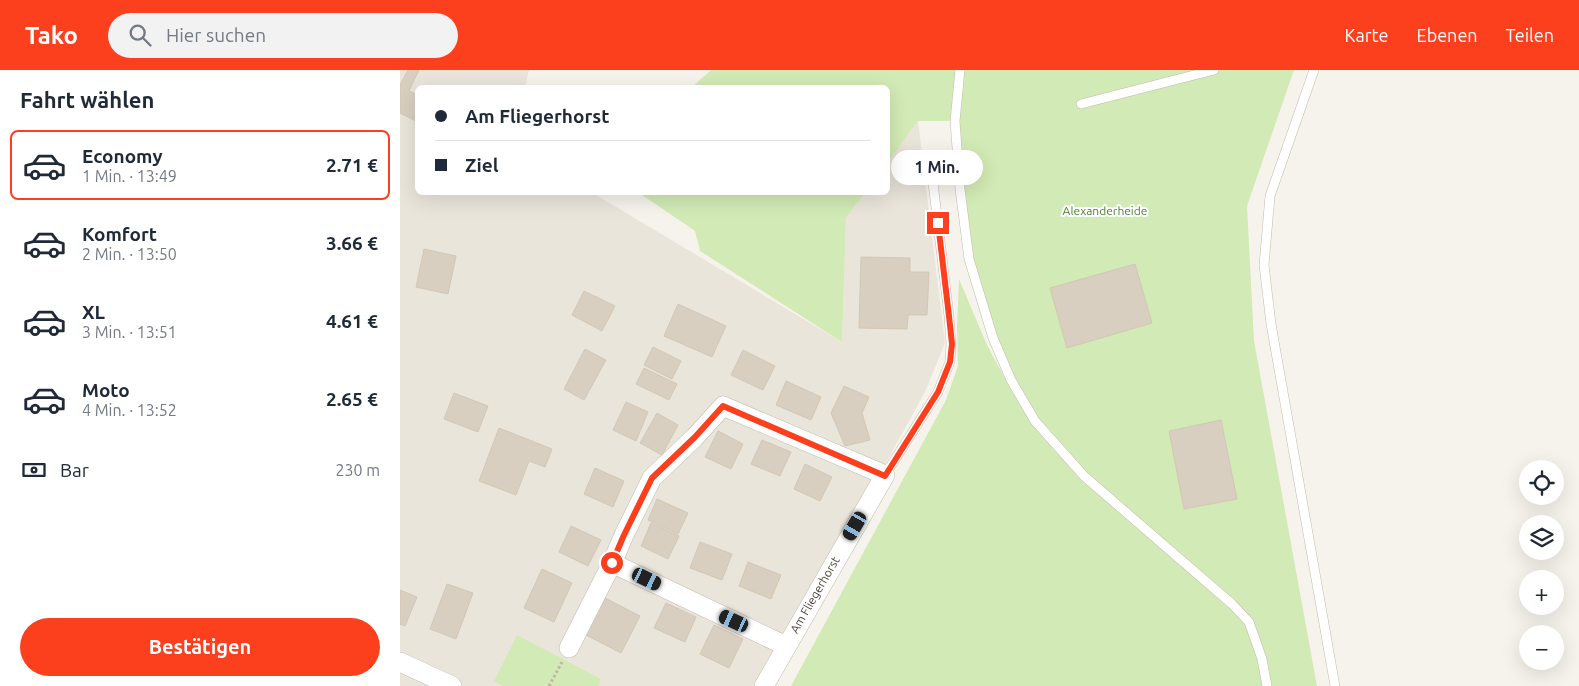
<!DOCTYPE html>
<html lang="de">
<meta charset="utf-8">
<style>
body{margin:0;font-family:Ubuntu,sans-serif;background:#f2f2f3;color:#1f2937;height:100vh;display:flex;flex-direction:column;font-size:19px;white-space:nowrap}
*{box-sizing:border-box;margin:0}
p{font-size:16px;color:#747a83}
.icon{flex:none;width:28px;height:28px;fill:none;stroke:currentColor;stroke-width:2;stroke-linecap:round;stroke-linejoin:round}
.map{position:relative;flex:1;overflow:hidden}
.details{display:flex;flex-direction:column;background:#fff;width:400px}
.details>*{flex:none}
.top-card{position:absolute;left:15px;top:15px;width:475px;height:110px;border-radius:8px;box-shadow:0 5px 20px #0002;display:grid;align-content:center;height:110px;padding:0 20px;background:#fff}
.fabs{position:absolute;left:1119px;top:390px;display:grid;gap:10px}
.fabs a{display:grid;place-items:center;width:45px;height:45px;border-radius:50%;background:#fff;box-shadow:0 5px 20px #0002;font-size:25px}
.end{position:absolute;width:22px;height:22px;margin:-11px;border:6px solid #fc3f1d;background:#fff;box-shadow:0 0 0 2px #fff}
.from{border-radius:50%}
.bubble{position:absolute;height:35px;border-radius:18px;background:#fff;box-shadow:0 5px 20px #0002;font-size:16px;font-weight:600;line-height:35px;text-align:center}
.car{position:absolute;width:15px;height:30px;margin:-15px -8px;border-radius:6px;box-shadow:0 0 4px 1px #0007;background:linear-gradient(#222 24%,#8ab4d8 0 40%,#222 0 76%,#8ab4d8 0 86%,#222 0)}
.top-card b{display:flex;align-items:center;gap:18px;height:48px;font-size:19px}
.top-card b+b{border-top:1px solid #e0e1e3}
.top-card i{width:12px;height:12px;background:#1f2937}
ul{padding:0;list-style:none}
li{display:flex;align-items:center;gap:15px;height:70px;margin:0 10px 8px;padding:0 10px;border:2px solid transparent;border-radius:8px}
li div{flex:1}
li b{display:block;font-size:19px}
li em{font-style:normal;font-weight:600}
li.on{border-color:#fc3f1d}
li>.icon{width:45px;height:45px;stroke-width:1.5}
h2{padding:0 20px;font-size:22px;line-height:60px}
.pay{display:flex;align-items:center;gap:12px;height:55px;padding:0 20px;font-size:19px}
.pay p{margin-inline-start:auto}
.cta{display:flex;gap:10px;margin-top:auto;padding:10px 20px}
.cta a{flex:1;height:58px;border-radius:30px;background:#fc3f1d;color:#fff;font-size:20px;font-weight:600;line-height:58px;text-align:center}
header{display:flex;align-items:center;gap:30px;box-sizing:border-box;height:70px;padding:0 25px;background:#fc3f1d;color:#fff}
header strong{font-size:24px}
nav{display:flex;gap:28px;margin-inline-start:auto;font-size:18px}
.search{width:350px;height:45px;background:#f2f2f3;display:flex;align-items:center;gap:12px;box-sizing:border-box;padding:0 18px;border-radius:28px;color:#747a83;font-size:19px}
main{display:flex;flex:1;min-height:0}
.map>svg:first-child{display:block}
</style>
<header>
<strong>Tako</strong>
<div class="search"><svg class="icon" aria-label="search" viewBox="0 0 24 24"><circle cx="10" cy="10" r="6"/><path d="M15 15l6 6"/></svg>Hier suchen</div>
<nav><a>Karte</a><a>Ebenen</a><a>Teilen</a></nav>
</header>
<main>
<section class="details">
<h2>Fahrt wählen</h2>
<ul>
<li class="on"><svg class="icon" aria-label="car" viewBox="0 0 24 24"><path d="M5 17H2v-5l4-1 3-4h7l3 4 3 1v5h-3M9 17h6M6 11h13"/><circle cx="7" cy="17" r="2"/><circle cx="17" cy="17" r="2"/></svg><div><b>Economy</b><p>1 Min. · 13:49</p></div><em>2.71 €</em></li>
<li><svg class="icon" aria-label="car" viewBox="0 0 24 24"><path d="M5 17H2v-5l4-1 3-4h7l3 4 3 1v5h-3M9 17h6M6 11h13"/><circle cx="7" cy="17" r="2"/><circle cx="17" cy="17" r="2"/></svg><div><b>Komfort</b><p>2 Min. · 13:50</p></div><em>3.66 €</em></li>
<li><svg class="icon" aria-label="car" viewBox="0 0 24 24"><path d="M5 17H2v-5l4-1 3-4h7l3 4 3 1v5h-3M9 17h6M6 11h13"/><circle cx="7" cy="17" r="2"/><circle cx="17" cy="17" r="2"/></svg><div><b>XL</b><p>3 Min. · 13:51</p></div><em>4.61 €</em></li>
<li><svg class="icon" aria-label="car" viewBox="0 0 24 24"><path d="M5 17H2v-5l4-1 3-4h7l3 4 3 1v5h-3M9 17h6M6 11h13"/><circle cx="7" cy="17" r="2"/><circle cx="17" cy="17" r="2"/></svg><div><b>Moto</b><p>4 Min. · 13:52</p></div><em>2.65 €</em></li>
</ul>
<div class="pay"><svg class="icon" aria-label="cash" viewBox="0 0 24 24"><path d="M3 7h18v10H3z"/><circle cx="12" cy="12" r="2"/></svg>Bar<p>230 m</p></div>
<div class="cta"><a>Bestätigen</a></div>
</section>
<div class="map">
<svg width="1179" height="616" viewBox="0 0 1179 616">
<rect width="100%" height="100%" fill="#f6f3ec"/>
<path fill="#eae5da" d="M0 0H129L125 17 18 18V122L193 123 442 272 446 148 465 123 488 122V92L518 51 545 273 525 322 363 616H0Z"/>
<g fill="#d2eab5">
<path d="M311 0H894L847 136 854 271 917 616H391L546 330 558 296 557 258 559 209 587 275 614 325 611 310 569 189 555 51H518L488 92V18H291Z"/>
<path d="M239 123H465L446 148 442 272 300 181 295 161Z"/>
<path d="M117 565 201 609 198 616H103L94 611Z"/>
</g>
<g fill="#d8cfc1" stroke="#d3c7b4">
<path d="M8 0H19L9 21 18 25V52L0 43V15Z"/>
<path d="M24 179 56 186 48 224 16 217Z"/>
<path d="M461 187 510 188V202H529L527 245H508L507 259 459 258Z"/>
<path d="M735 194 752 253 667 278 650 218Z"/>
<path d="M184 221 215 236 202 261 172 245Z"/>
<path d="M278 234 326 256 312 287 264 266Z"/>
<path d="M253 277 281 291 272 309 244 295Z"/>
<path d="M185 279 206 290 184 330 164 319Z"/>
<path d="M343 280 375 296 363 320 331 305Z"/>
<path d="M244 298 277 314 269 330 236 314Z"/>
<path d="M386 311 421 327 411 350 376 335Z"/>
<path d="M444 316 469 327 462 343 470 370 445 376 431 343Z"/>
<path d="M54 323 88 336 78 362 44 349Z"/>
<path d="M226 332 248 342 236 371 213 360Z"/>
<path d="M257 343 278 355 262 385 240 373Z"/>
<path d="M821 350 837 429 784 439 769 361Z"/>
<path d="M99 358 152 379 145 397 129 391 116 425 79 411Z"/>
<path d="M318 361 343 374 331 399 305 387Z"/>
<path d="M362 370 391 382 380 406 351 394Z"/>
<path d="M405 394 432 407 420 431 394 419Z"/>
<path d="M195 398 224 411 213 437 184 424Z"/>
<path d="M257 429 288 443 278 464 248 450Z"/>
<path d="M251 453 279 466 268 489 241 476Z"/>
<path d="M171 456 201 470 188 496 159 482Z"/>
<path d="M300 472 332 484 322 510 290 498Z"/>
<path d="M348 492 381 505 371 529 339 516Z"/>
<path d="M142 499 172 513 154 552 124 538Z"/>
<path d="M47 514 73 523 56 569 30 559Z"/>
<path d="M0 520 17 527 5 556 0 554Z"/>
<path d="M205 528 240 546 221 583 186 565Z"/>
<path d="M266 533 296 547 285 572 254 558Z"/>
<path d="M314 555 343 569 329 598 300 584Z"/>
</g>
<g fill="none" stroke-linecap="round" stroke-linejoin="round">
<defs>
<g id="service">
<path d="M560 0 555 51 560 119 569 189 593 268 611 310 635 351 684 406 832 534 849 552 862 589 867 616"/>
<path d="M914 0 870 126 864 195 871 254 935 616"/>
<path d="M681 34 814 0"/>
<path d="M485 405 538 322 550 292 551 274 549 246 530 88"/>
</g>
<g id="minor">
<path d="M169 578 212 493"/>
<path d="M0 592 52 616"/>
<path d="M364 616 485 405 323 336 295 367 252 408 224 465 212 493 386 576"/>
</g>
</defs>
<use href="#service" stroke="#c2bbae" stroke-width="10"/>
<use href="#minor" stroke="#c2bbae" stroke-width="20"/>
<path stroke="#c4b79f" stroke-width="3" stroke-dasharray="2.5 2.5" stroke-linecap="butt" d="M149 616 162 592"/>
<use href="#service" stroke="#fff" stroke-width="9"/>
<use href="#minor" stroke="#fff" stroke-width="19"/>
</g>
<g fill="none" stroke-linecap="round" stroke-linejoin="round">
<path stroke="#fc3f1d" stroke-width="6" d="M212 493 224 465 252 408 295 367 323 336 485 406 538 322 550 292 552 274 549 246 538 153"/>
</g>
<g text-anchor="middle" stroke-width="4" stroke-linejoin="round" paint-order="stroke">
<g font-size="12" fill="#4a7f2a" stroke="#fff">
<text x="705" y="145">Alexanderheide</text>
</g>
<g font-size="12" fill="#4b4439" stroke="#fff">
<text transform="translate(415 525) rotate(-60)" y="4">Am Fliegerhorst</text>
</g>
</g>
</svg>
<div class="fabs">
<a><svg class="icon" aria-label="locate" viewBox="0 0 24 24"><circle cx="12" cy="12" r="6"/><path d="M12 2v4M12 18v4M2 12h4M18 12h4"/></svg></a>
<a><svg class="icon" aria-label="layers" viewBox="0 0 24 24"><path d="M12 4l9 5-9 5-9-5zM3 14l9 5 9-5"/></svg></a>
<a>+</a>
<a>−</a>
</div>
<i class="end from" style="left:212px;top:493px"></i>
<i class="end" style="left:538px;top:153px"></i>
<div class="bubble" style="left:491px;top:80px;width:92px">1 Min.</div>
<i class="car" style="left:455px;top:456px;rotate:210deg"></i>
<i class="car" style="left:247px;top:509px;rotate:116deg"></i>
<i class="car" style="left:334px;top:551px;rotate:295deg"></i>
<div class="top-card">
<b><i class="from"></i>Am Fliegerhorst</b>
<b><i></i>Ziel</b>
</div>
</div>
</main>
